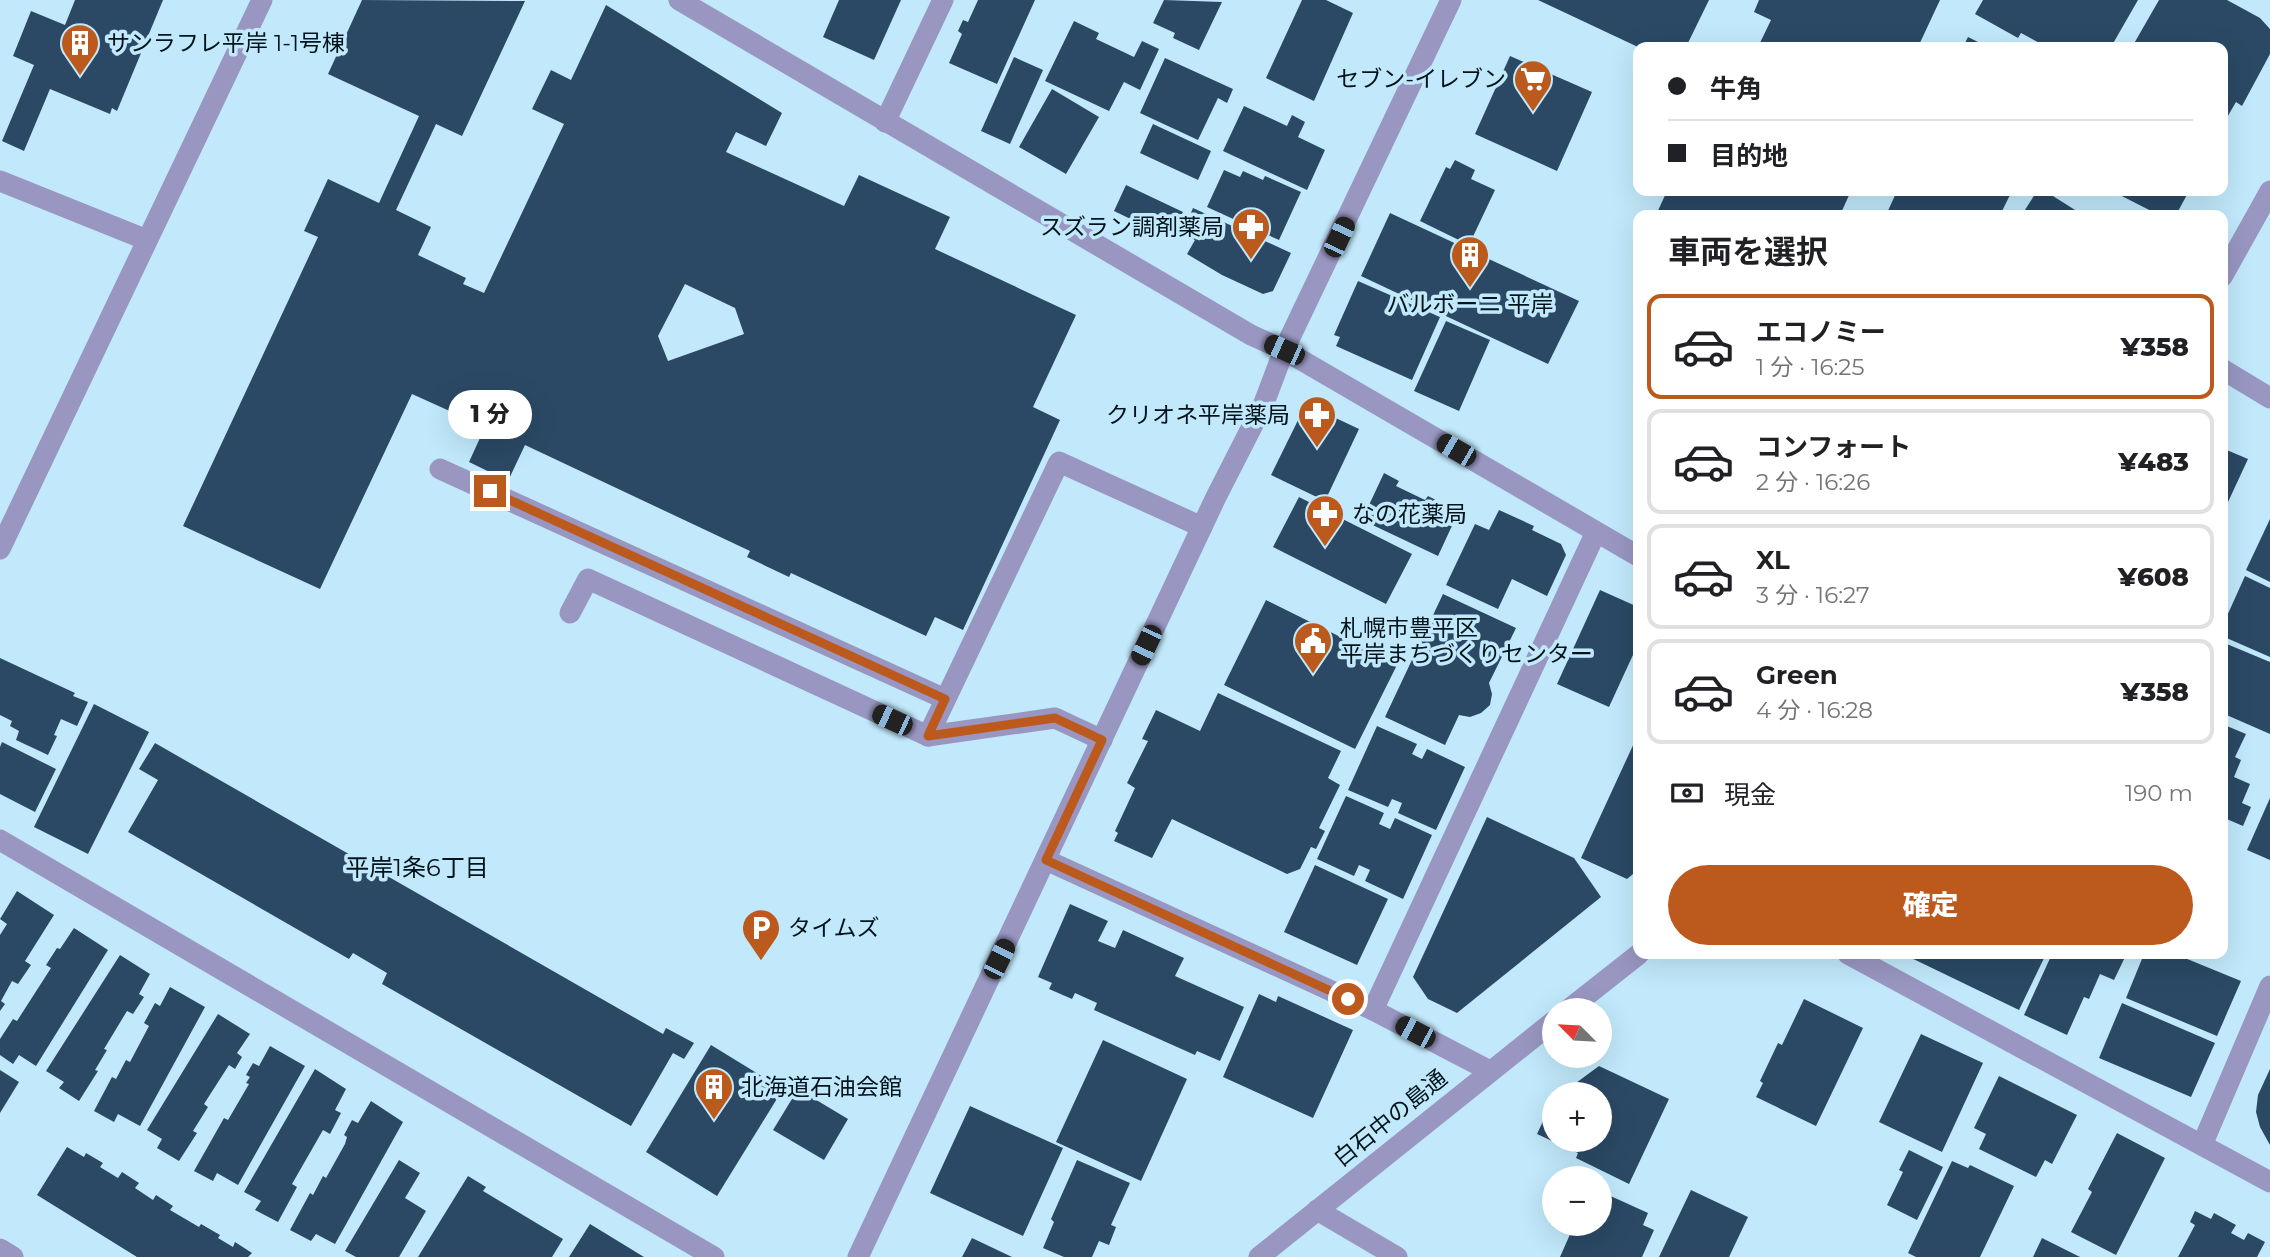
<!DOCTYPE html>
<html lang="ja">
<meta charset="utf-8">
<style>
body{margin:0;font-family:Montserrat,"Noto Sans JP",sans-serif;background:#f6f6f6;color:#202124;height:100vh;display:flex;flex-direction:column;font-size:26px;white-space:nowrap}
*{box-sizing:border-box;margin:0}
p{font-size:23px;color:#757577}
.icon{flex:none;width:38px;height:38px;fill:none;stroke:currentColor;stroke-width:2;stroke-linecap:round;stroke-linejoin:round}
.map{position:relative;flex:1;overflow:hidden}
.sheet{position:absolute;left:1633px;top:210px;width:595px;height:749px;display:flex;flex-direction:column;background:#fff;border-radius:14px;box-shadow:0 7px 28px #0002}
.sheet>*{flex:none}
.top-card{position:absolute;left:1633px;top:42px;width:595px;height:154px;border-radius:14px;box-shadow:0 7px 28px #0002;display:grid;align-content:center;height:154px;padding:0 35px;background:#fff}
.needle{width:46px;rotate:294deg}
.controls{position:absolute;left:1542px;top:998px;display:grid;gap:14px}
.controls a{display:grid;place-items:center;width:70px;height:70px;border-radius:50%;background:#fff;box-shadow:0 7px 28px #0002;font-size:35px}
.end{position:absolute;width:32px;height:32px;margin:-16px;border:9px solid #bc5a1e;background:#fff;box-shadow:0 0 0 4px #fff}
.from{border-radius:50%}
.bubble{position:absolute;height:49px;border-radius:24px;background:#fff;box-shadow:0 7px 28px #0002;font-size:23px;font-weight:800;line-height:49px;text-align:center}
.car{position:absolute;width:21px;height:42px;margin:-21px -10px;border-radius:9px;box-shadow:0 0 5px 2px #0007;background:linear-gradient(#222 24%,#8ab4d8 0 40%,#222 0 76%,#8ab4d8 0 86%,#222 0)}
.top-card b{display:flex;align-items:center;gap:24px;height:66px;font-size:26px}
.top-card b+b{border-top:2px solid #e0e0e0}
.top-card i{width:18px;height:18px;background:#202124}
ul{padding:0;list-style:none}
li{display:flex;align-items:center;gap:21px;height:105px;margin:0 14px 10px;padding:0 21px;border:4px solid #e0e0e0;border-radius:14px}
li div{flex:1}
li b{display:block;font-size:26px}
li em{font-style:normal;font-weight:800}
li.active{border-color:#bc5a1e}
li>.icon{width:63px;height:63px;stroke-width:1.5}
h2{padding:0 35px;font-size:32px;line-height:84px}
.pay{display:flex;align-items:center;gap:18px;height:77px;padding:0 35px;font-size:26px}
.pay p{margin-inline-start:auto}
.action{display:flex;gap:14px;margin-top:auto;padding:14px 35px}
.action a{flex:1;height:80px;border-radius:42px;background:#bc5a1e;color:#fff;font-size:28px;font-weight:800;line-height:80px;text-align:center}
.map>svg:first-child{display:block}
</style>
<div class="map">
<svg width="2270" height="1257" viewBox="0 0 2270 1257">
<rect width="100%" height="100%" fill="#c1e9fb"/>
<g fill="#2b4965" fill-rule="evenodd">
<path d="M75 0H163L117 111 112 108 110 114 50 89 24 151 2 141 34 65 13 56 31 11 65 25Z"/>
<path d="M362 0 525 1 462 136 436 124 396 210 431 227 418 255 466 278 463 284 484 293 564 124 532 109 551 70 571 80 606 5 782 113 766 146 736 132 726 152 844 206 859 175 950 217 935 249 1076 315 1033 407 1060 420 963 630 935 617 926 636 791 573 789 577 747 557 750 551 525 445 508 481 469 462 485 427 412 394 320 589 183 526 318 237 304 231 328 179 379 203 419 116 328 74ZM685 284 735 308 744 334 668 361 658 336Z"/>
<path d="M839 0H901L874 60 823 37Z"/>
<path d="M978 0H1035L997 84 949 63 962 34 958 31 963 20 968 22Z"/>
<path d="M1164 0 1222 2 1199 50 1173 38 1175 33 1153 23Z"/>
<path d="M1302 0H1326L1353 13 1314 101 1266 78Z"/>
<path d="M1538 0H1709L1686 47H1638Z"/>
<path d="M1759 0H1940L1918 47H1758L1771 20 1754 12Z"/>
<path d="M1983 0H2138L2111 47H2047L2021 33 2018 38 1975 14Z"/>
<path d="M2159 0H2227L2260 18 2270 29V54L2242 106 2236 102 2222 126V47H2132Z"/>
<path d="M1074 21 1099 33 1096 39 1134 57 1142 41 1159 49 1140 90 1124 82 1109 111 1045 81Z"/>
<path d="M1968 37 1988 47H1963Z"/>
<path d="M1510 56 1592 92 1557 171 1475 134Z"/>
<path d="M1014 57 1043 70 1010 144 981 131Z"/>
<path d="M1165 58 1233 89 1227 103 1218 98 1198 140 1140 113Z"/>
<path d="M1052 89 1099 117 1066 174 1019 147Z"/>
<path d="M1244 106 1287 126 1292 115 1305 122 1298 137 1325 150 1307 190 1223 151Z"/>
<path d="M1153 124 1211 151 1198 180 1140 153Z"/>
<path d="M1455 160 1475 170 1471 179 1495 190 1469 245 1420 221 1446 167 1450 169Z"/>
<path d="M1224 170 1240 177 1243 171 1263 180 1265 176 1301 192 1279 240 1207 207Z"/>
<path d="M1126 185 1183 212 1170 238 1114 211Z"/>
<path d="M1667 191H1851L1840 215H1656Z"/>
<path d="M1897 191H2012L2000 215H1886Z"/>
<path d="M2037 191H2045L2083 215H2025L2023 213Z"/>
<path d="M2112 191H2189L2176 215H2159Z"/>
<path d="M1193 208 1291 253 1273 291 1263 294 1222 275 1187 254 1195 240 1182 234Z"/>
<path d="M1390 213 1579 301 1548 364 1361 276Z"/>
<path d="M1358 281 1440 317 1412 380 1336 346 1340 337 1334 335Z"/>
<path d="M1446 321 1490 340 1459 411 1414 391Z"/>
<path d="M1306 404 1359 429 1325 501 1271 475Z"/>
<path d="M2222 448 2248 459 2222 515Z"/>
<path d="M1384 473 1399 481 1396 486 1425 500 1428 496 1444 504 1442 508 1457 515 1438 556 1362 520Z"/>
<path d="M1299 497 1412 554 1386 604 1273 547Z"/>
<path d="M1499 510 1534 526 1532 530 1561 544 1566 555 1547 596 1512 579 1498 609 1446 585 1475 524 1489 530Z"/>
<path d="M2270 519V582L2246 570Z"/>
<path d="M2245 576 2270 588V657L2222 636V627Z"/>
<path d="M1600 590 1638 607V644L1609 707 1557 684Z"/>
<path d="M1443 594 1516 628 1489 683 1492 694 1490 705 1481 713 1470 717 1459 715 1445 745 1385 717Z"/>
<path d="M1266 600 1397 665 1355 749 1224 685Z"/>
<path d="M2222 642 2270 662V734L2222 713Z"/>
<path d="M0 658 75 693 73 696 88 702 77 726 61 719 54 735 57 736 48 755 16 740 19 731 10 726 12 721 0 715Z"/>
<path d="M1218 693 1341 751 1328 778 1340 785 1319 828 1325 831 1316 849 1311 847 1300 869 1287 874 1172 819 1152 858 1114 841 1118 833 1115 831 1135 788 1127 783 1148 741 1142 739 1156 710 1200 731Z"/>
<path d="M94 704 149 732 88 854 34 827Z"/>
<path d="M2222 724 2246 734 2235 757 2241 760 2234 777 2250 784 2242 803 2251 807 2243 826 2222 817Z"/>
<path d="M1377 726 1417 744 1412 754 1422 759 1427 749 1465 767 1436 830 1398 813 1402 803 1392 799 1388 807 1348 790Z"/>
<path d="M1635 741 1638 742V870L1627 879 1581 858Z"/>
<path d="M2 742 56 769 35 812 0 794V747Z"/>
<path d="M155 743 663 1034 666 1028 694 1043 684 1059 673 1053 631 1126 382 984 387 973 353 953 349 959 128 832 158 780 139 769Z"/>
<path d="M1346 796 1384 813 1379 824 1390 829 1395 818 1432 835 1403 899 1365 881 1370 870 1359 865 1354 876 1317 859Z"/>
<path d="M2270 798V860L2247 850Z"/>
<path d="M1487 817 1574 858 1601 897 1457 1013 1428 999 1413 977Z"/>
<path d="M1315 865 1388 899 1357 965 1284 932Z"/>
<path d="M17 891 54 915 25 961 31 965 18 984 12 981 1 1001 5 1004 0 1011V935L7 924 0 919Z"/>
<path d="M1070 904 1108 921 1098 941 1115 948 1123 930 1184 958 1175 976 1244 1007 1220 1061 1197 1051 1195 1055 1094 1010 1097 1003 1075 993 1072 999 1049 989 1052 983 1038 977Z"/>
<path d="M74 928 108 950 36 1066 19 1055 13 1064 0 1055V1039L13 1019 17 1021 51 968 46 965 57 948 60 949Z"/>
<path d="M1903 954H2046L2019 1010Z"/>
<path d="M2052 954 2126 955 2114 980 2100 974 2089 999 2084 997 2067 1035 2024 1015Z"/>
<path d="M2144 954H2175L2241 981 2217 1036 2126 998Z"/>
<path d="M120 955 150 974 139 994 144 997 133 1014 127 1011 104 1049 107 1050 95 1070 98 1071 79 1101 59 1088 64 1082 46 1071Z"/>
<path d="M170 987 205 1007 140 1126 118 1114 114 1122 94 1111 112 1077 116 1079 126 1060 130 1062 149 1026 144 1023 155 1003 160 1006Z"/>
<path d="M1259 994 1276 1002 1278 996 1353 1030 1313 1118 1223 1077Z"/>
<path d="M1804 999 1863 1028 1816 1126 1756 1097 1763 1083 1760 1081 1778 1043 1782 1045Z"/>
<path d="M2122 1003 2215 1043 2191 1097 2099 1058Z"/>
<path d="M218 1014 250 1034 237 1053 242 1057 235 1069 229 1065 204 1104 208 1107 193 1131 197 1133 179 1161 157 1148 162 1139 147 1130Z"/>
<path d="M1921 1034 1983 1063 1942 1152 1879 1122Z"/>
<path d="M1103 1040 1187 1079 1141 1181 1056 1142Z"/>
<path d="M711 1045 783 1089 717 1196 646 1152Z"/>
<path d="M270 1046 305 1066 238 1185 217 1173 213 1181 194 1171 224 1118 228 1120 249 1084 246 1083 250 1077 246 1075 253 1063 259 1066Z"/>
<path d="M1599 1066 1669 1099 1629 1184 1576 1158 1578 1153 1537 1134 1546 1115 1549 1116 1554 1106V1139H1600V1094H1561Z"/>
<path d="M315 1069 346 1089 335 1110 341 1113 330 1134 323 1130 292 1184 297 1187 278 1222 255 1210 261 1201 244 1192Z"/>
<path d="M2270 1069V1145L2260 1127 2256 1112 2258 1095Z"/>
<path d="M0 1070 19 1082 0 1113Z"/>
<path d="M1999 1076 2077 1115 2052 1164 2045 1160 2036 1177 1979 1149 1986 1134 1974 1128Z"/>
<path d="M798 1089 848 1119 824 1160 773 1130Z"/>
<path d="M371 1101 403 1122 335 1244 316 1234 311 1241 290 1230 310 1193 313 1195 323 1176 326 1178 345 1144 347 1137 344 1135 352 1120 358 1123Z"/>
<path d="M970 1106 1063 1148 1023 1236 930 1193Z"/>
<path d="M2117 1133 2165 1158 2116 1255 2071 1232 2092 1192 2088 1189Z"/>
<path d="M67 1147 84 1157 86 1153 103 1163 100 1167 118 1178 122 1172 139 1183 135 1188 153 1200 156 1195 173 1206 170 1210 199 1227 201 1224 220 1235 218 1238 233 1247 235 1242 252 1253 248 1257H137L37 1195Z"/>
<path d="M1909 1150 1943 1167 1917 1220 1887 1205 1903 1172 1899 1170Z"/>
<path d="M399 1160 420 1173 405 1198 426 1211 399 1257H356L345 1251Z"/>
<path d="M1077 1160 1130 1183 1111 1225 1116 1227 1109 1245 1099 1241 1092 1257H1064L1043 1248 1054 1222 1051 1219Z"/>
<path d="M1952 1161 1968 1168 1970 1165 2014 1186 1980 1257H1916L1908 1253Z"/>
<path d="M468 1176 486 1187 483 1191 563 1239 552 1257H418Z"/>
<path d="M1691 1190 1748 1217 1729 1257H1659Z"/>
<path d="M1604 1193 1648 1213 1643 1225 1654 1230 1642 1257H1560L1575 1223H1600V1201Z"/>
<path d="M2195 1211 2211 1219 2214 1213 2236 1225 2231 1233 2244 1240 2248 1233 2265 1242 2257 1257H2178L2195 1225 2190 1222Z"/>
<path d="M590 1224 644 1257H569Z"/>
<path d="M972 1238 1012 1257H962Z"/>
<path d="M2042 1238 2080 1257H2033Z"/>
</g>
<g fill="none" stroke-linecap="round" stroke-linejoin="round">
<g stroke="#9996c2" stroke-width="21">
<path d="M440 469 945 699"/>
<path d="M570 613 588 579 928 736 1055 718 1102 740"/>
<path d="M928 736 1059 462 1202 527"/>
</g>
<g stroke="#9996c2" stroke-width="21">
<path d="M885 122 943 0"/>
<path d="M0 181 147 240"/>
<path d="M2222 369 2270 398"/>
<path d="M0 549 262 0"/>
<path d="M0 840 714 1257"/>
<path d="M1046 860 1373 1010 1490 1071"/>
<path d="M1848 954 2270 1182"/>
<path d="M1373 1010 1596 532"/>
<path d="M2202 1145 2270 986"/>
<path d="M0 1249 13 1257"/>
<path d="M858 1257 1216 497 1264 403 1284 350 1451 0"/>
</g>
<g stroke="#9996c2" stroke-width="21">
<path d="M679 0 1251 335 1284 350 1638 556"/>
<path d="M2222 277 2270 191"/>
<path d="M1568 1010 1639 954"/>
<path d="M1317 1210 1397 1257"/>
<path d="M1259 1257 1554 1021"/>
</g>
</g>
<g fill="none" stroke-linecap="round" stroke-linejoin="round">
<path stroke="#bc5a1e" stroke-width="9" d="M490 491 945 699 928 736 1055 718 1102 740 1046 860 1348 999"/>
</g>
<defs>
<symbol id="building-pin" viewBox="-11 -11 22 30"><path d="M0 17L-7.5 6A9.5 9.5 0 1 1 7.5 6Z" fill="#bc5a1e" stroke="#c1e9fb"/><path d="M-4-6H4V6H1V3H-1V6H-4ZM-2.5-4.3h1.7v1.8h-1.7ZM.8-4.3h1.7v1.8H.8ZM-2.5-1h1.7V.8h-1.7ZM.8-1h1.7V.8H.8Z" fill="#fff"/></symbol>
<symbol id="supermarket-pin" viewBox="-11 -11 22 30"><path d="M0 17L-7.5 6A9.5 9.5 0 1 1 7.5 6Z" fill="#bc5a1e" stroke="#c1e9fb"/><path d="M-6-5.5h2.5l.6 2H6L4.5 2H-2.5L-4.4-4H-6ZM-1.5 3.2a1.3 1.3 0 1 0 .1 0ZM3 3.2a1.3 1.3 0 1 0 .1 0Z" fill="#fff"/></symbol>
<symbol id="pharmacy-pin" viewBox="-11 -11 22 30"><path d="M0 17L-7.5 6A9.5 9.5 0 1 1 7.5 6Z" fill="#bc5a1e" stroke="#c1e9fb"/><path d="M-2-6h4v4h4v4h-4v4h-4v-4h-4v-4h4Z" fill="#fff"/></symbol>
<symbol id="civic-pin" viewBox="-11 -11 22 30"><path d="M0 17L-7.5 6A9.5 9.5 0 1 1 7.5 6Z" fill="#bc5a1e" stroke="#c1e9fb"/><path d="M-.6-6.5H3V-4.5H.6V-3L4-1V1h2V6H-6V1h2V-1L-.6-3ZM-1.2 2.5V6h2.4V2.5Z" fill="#fff"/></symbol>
<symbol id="parking-pin" viewBox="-11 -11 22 30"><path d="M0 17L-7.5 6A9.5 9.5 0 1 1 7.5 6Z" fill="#bc5a1e" stroke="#c1e9fb"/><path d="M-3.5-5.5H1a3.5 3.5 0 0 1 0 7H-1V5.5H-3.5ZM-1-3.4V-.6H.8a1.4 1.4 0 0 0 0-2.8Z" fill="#fff"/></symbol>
</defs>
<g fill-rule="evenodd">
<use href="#building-pin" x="58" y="21" width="44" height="60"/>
<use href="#supermarket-pin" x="1511" y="57" width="44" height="60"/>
<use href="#pharmacy-pin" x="1229" y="205" width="44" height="60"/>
<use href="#building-pin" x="1448" y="233" width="44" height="60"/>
<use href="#pharmacy-pin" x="1295" y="393" width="44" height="60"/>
<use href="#pharmacy-pin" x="1303" y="492" width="44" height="60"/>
<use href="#civic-pin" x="1291" y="619" width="44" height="60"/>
<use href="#parking-pin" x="739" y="906" width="44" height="60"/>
<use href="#building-pin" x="692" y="1065" width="44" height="60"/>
</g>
<g text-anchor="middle" stroke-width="7" stroke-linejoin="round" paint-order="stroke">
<g font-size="23" fill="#02131b" stroke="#c1e9fb" text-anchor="start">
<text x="107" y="51">サンラフレ平岸 1-1号棟</text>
<text x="1506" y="87" text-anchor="end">セブン-イレブン</text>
<text x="1224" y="235" text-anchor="end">スズラン調剤薬局</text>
<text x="1470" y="312" text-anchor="middle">バルボーニ 平岸</text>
<text x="1290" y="423" text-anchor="end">クリオネ平岸薬局</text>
<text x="1352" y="522">なの花薬局</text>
<text x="1340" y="636">札幌市豊平区<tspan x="1340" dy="26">平岸まちづくりセンター</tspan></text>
<text x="788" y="936">タイムズ</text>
<text x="741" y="1095">北海道石油会館</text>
</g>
<g font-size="23" fill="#02131b" stroke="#c1e9fb">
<text transform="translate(1390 1118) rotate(-39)" y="8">白石中の島通</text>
</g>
<g font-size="24" fill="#02131b" stroke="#c1e9fb">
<text x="417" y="876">平岸1条6丁目</text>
</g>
</g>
</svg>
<div class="controls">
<a><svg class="needle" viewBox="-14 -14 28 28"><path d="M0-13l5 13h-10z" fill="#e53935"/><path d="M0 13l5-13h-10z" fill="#757577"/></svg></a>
<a>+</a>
<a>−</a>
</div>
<i class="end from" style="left:1348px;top:999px"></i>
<i class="end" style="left:490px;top:491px"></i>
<div class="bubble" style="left:448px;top:390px;width:84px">1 分</div>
<i class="car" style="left:1339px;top:237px;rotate:25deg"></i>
<i class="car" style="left:1284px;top:350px;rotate:294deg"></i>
<i class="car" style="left:1456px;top:450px;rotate:300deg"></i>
<i class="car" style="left:1146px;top:645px;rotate:205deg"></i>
<i class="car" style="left:892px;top:720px;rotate:295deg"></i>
<i class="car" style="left:999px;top:959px;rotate:26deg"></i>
<i class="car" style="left:1415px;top:1032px;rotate:298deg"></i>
<div class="top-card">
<b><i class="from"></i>牛角</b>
<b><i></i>目的地</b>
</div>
<section class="sheet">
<h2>車両を選択</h2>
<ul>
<li class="active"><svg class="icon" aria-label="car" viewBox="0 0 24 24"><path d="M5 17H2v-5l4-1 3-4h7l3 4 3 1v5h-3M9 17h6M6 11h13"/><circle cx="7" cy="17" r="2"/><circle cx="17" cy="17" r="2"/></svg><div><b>エコノミー</b><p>1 分 · 16:25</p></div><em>¥358</em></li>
<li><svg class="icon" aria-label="car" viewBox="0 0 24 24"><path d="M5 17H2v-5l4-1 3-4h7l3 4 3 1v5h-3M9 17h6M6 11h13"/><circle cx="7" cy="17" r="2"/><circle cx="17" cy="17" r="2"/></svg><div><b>コンフォート</b><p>2 分 · 16:26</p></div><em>¥483</em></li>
<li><svg class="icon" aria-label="car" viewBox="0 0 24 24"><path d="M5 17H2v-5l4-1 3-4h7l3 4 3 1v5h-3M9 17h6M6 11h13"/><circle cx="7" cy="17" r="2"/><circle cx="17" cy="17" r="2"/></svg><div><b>XL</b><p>3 分 · 16:27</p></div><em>¥608</em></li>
<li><svg class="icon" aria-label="car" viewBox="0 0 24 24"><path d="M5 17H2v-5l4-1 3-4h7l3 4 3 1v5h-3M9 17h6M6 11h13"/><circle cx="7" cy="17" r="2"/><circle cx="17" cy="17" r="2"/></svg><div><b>Green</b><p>4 分 · 16:28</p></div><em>¥358</em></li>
</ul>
<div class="pay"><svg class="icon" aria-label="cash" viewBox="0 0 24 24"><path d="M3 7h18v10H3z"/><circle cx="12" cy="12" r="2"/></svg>現金<p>190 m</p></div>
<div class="action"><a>確定</a></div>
</section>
</div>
